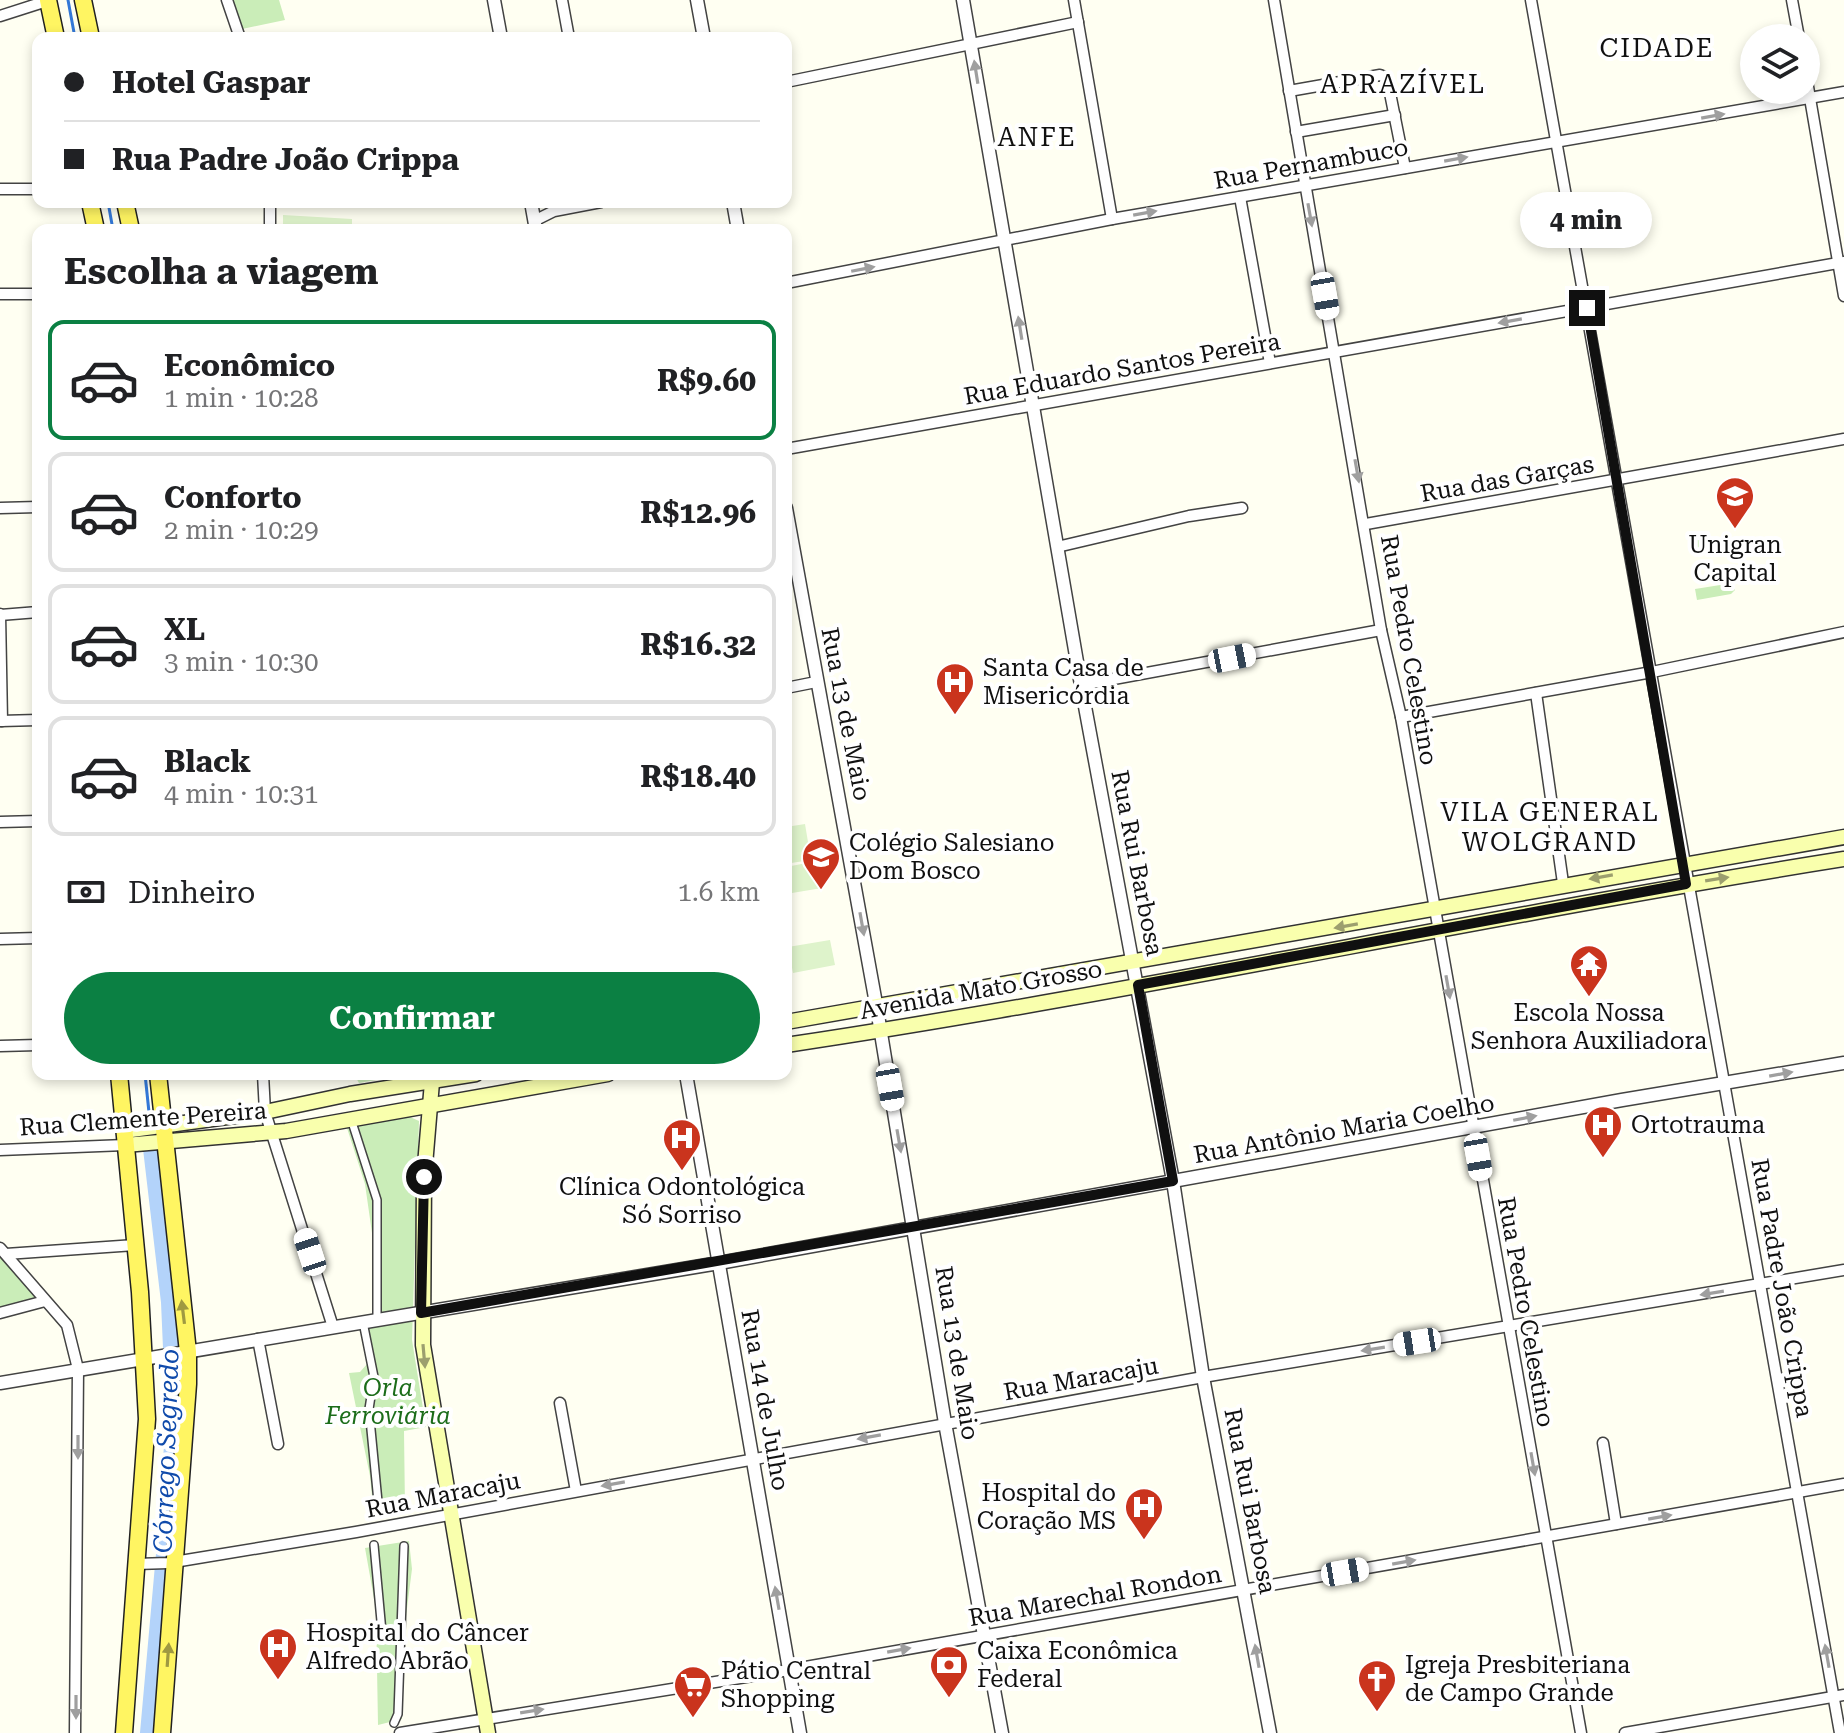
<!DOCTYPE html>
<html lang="pt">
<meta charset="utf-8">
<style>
body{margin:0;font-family:"Roboto Serif",serif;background:#f6f6f6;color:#202124;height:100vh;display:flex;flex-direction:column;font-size:30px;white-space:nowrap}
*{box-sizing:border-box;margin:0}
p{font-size:26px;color:#757577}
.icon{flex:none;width:44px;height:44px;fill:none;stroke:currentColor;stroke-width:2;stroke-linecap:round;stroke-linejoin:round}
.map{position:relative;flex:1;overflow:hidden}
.side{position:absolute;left:32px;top:224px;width:760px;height:856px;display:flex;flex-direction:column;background:#fff;border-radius:16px;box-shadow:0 4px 12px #0003}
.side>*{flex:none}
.banner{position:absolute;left:32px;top:32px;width:760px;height:176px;border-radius:16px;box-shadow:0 4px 12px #0003;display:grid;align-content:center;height:176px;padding:0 32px;background:#fff}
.controls{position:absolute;left:1740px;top:24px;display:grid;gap:16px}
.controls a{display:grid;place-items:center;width:80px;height:80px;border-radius:50%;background:#fff;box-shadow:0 4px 12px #0003;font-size:40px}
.end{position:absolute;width:36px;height:36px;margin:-18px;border:10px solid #101010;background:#fff;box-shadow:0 0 0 4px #fff}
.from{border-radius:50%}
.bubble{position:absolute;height:56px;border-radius:28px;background:#fff;box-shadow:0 4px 12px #0003;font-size:26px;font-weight:700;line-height:56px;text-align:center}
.car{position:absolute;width:24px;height:48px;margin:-24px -12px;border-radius:10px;box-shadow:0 0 6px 2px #0007;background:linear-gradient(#fff 24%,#345 0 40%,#fff 0 76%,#345 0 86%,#fff 0)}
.banner b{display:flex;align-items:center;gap:28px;height:76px;font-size:30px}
.banner b+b{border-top:2px solid #e0e0e0}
.banner i{width:20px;height:20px;background:#202124}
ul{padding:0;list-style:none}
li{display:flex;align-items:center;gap:24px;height:120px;margin:0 16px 12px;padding:0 16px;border:4px solid #e0e0e0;border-radius:16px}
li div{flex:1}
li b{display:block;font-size:30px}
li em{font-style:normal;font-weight:700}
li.active{border-color:#0b8043}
li>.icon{width:72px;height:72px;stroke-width:1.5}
h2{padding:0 32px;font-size:36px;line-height:96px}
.pay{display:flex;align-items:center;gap:20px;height:88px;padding:0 32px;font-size:30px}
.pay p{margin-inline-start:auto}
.primary-button{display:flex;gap:16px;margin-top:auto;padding:16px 32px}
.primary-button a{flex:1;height:92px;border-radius:48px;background:#0b8043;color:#fff;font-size:32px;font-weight:700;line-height:92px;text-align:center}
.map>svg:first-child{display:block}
</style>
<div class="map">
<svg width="1844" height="1733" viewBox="0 0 1844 1733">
<rect width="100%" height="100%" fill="#fffff2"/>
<g fill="#caedb8">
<path d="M233 0H279L285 20 242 29Z"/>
<path d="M1711 538 1722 546 1690 551 1689 542Z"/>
<path d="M1733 583 1735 590 1731 594 1697 600 1695 589Z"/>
<path d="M354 1074H409L359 1083Z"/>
<path d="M410 1117 419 1121 412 1340 426 1427 404 1431 405 1510 374 1516 370 1476 349 1373 360 1372 368 1363 364 1340 376 1302 375 1254 365 1184 347 1128Z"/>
<path d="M0 1248 45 1301 0 1313Z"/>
<path d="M409 1541 412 1569 404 1632 402 1719 378 1725 376 1610 365 1548Z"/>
</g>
<g fill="#def3cb">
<path d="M283 215 352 219V230H283Z"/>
<path d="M805 824 811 860 791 863 786 827Z"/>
<path d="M817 861 822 888 786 894V867Z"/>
<path d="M830 940 835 965 793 973 788 947Z"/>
</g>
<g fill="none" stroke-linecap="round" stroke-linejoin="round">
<g stroke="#3478d7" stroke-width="3">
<path d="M68 0 75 38"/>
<path d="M108 202 113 230"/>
<path d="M145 1074 150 1122"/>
</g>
<path stroke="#b3d3fa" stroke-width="18" d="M149 1733 172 1476 174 1394 170 1302 151 1140"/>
<defs>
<g id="pedestrian">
<path d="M351 1119 377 1200V1320"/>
<path d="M363 1322 374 1377 369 1409 379 1512"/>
<path d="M374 1545 382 1632"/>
<path d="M394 1723 398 1714 404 1546"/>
</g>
<g id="minor">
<path d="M227 0 240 38"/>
<path d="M562 0 569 38"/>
<path d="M1074 0 1112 219"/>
<path d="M1274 0 1381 630 1401 717 1581 1733"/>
<path d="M1531 0 1840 1733"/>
<path d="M1792 0 1799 38"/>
<path d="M0 16 50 0"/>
<path d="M1806 75 1844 296"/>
<path d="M786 82 1078 22"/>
<path d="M1289 91 1380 75 1387 78 1405 168"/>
<path d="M1296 132 1395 115"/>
<path d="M0 189H38"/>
<path d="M1240 197 1270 363"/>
<path d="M534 221 554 211 601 202"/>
<path d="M270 230V202"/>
<path d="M786 283 1112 219 1844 92"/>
<path d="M0 294H38"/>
<path d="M786 449 1844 262"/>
<path d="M0 508 38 507"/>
<path d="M1366 524 1844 439"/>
<path d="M1057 547 1189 516 1242 508"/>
<path d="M0 614 2 721"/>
<path d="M0 615 38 612"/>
<path d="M1081 685 1381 630"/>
<path d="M786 688 816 682"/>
<path d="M1536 693 1563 883"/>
<path d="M1401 717 1652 672 1844 632"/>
<path d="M0 721 38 720"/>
<path d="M0 822 38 821"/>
<path d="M0 939 38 938"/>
<path d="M0 1046 38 1045"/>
<path d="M263 1074 265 1112 333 1327"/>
<path d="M0 1150 125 1145"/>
<path d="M0 1248 67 1325 78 1369 75 1733"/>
<path d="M6 1254 135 1245"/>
<path d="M0 1313 45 1301"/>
<path d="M258 1339 278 1444"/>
<path d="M560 1403 576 1491"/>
<path d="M1603 1443 1616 1524"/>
<path d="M136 1564 168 1563 356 1532 1203 1377 1844 1270"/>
<path d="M400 1733 777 1672 1844 1484"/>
<path d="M1625 1733 1844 1695"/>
</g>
<g id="tertiary">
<path d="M494 0 501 38"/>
<path d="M697 0 704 38"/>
<path d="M963 0 1081 685 1173 1181 1203 1377 1270 1733"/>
<path d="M531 202 536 230"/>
<path d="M733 202 738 230"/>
<path d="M786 508 877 1009 945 1423 1002 1733"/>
<path d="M686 1074 800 1733"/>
<path d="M0 1383 719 1263 1622 1100 1844 1063"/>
</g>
<g id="secondary">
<path d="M786 1022 1844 837"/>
<path d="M786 1045C1140 992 1490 915 1844 859"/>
<path d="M432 1082 424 1177 423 1345 488 1733"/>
<path d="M124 1131 265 1112 350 1094 476 1074"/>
<path d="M125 1145 286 1131 608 1074"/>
</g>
<g id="primary">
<path d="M48 0 56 38"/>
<path d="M83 0 91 38"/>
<path d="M90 202 96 230"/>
<path d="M125 202 131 230"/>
<path d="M119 1074 140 1292 147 1419 124 1733"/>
<path d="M158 1074 188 1352V1384L162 1733"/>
</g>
</defs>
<use href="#pedestrian" stroke="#434343" stroke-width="10"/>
<use href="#minor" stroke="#434343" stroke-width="13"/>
<use href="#tertiary" stroke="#434343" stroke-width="15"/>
<use href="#secondary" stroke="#323232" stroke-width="17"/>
<use href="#primary" stroke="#212121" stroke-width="19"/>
<use href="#pedestrian" stroke="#fff" stroke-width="7"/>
<use href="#minor" stroke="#fff" stroke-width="10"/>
<use href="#tertiary" stroke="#fff" stroke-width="12"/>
<use href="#secondary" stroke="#f9ffad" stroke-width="14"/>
<use href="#primary" stroke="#fff562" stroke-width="16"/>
</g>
<defs><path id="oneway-solid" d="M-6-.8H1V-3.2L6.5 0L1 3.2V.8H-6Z" transform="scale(2)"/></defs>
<g fill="#9f9f9f">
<use href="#oneway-solid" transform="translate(976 72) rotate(-99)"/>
<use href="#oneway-solid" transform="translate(1713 116) rotate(-10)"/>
<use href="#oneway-solid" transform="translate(1456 159) rotate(-10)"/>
<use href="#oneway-solid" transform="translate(1145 213) rotate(-10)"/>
<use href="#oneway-solid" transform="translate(1310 215) rotate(80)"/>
<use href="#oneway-solid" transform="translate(863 269) rotate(-11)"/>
<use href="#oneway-solid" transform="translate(1510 321) rotate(170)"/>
<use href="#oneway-solid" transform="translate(1020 328) rotate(-99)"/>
<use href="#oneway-solid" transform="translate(1357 471) rotate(80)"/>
<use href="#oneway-solid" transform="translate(862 924) rotate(80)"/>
<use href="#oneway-solid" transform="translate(1448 987) rotate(80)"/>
<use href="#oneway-solid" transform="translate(1781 1074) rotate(-10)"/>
<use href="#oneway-solid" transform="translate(1525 1118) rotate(-11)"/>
<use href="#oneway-solid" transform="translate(899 1141) rotate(80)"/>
<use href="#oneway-solid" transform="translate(1712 1293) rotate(171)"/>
<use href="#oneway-solid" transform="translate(1373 1349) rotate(171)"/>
<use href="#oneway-solid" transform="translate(869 1437) rotate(170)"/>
<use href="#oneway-solid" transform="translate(78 1447) rotate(90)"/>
<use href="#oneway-solid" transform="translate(1533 1464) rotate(80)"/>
<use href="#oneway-solid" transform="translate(613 1484) rotate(170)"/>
<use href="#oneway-solid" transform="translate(1660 1517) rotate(-10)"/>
<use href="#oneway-solid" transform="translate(1404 1562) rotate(-10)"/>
<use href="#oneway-solid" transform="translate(777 1598) rotate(-100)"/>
<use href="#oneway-solid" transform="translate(899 1650) rotate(-10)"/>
<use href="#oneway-solid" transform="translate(1257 1656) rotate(-100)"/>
<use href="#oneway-solid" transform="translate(1827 1656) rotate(-100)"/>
<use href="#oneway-solid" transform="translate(76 1707) rotate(90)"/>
<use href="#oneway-solid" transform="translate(532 1711) rotate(-9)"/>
</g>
<g fill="#9c9f6e">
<use href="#oneway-solid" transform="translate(1601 877) rotate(170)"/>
<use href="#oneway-solid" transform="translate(1717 879) rotate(-9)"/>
<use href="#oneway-solid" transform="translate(1346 926) rotate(170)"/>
<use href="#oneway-solid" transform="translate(424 1356) rotate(85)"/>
</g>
<g fill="#9f9941">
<use href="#oneway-solid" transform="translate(183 1312) rotate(-97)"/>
<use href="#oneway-solid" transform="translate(168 1655) rotate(-86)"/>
</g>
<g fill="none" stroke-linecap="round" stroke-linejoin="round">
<path stroke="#101010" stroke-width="10" d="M424 1177 421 1313 1173 1181 1138 985 1686 884 1587 308"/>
</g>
<defs>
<symbol id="university-pin" viewBox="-11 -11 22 30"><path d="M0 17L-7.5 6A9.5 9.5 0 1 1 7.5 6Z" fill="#ca341d" stroke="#fff"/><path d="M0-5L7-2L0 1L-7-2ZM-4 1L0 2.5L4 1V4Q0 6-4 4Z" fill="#fff"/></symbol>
<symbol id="hospital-pin" viewBox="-11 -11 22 30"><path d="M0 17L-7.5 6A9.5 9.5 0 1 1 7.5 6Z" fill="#ca341d" stroke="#fff"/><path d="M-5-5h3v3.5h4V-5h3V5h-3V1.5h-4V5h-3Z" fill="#fff"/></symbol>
<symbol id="school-pin" viewBox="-11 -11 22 30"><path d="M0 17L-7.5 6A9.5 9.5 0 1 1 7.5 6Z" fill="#ca341d" stroke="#fff"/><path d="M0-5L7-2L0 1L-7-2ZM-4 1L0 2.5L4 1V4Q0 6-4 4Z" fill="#fff"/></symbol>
<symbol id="temple-pin" viewBox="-11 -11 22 30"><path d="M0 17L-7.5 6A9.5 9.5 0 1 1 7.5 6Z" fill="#ca341d" stroke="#fff"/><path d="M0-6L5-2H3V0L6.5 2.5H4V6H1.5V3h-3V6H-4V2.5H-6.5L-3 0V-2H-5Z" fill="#fff"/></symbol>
<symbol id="bank-pin" viewBox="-11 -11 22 30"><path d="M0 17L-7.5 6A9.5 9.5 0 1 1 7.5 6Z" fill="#ca341d" stroke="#fff"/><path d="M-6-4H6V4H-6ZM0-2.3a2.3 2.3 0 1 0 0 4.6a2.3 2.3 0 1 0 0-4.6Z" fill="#fff"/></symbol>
<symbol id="church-pin" viewBox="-11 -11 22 30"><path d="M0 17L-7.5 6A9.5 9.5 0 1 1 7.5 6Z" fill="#ca341d" stroke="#fff"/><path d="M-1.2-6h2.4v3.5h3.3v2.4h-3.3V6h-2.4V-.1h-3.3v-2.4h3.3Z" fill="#fff"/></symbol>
<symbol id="supermarket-pin" viewBox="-11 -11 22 30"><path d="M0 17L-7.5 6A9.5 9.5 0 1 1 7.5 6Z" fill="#ca341d" stroke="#fff"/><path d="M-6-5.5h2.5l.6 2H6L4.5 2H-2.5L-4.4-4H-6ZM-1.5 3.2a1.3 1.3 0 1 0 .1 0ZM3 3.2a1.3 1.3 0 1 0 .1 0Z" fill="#fff"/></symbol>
</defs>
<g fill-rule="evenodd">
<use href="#university-pin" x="1713" y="474" width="44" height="60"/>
<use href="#hospital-pin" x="933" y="660" width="44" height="60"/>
<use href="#school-pin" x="799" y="835" width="44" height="60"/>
<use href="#temple-pin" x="1567" y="942" width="44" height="60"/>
<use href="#hospital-pin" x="1581" y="1103" width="44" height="60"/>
<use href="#hospital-pin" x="660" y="1116" width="44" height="60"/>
<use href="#hospital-pin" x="1122" y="1485" width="44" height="60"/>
<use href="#hospital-pin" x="256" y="1625" width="44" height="60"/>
<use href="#bank-pin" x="927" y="1643" width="44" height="60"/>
<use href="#church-pin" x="1355" y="1657" width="44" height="60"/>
<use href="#supermarket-pin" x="671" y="1663" width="44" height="60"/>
</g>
<g text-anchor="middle" stroke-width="8" stroke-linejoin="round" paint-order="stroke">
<g font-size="24" fill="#101010" stroke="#fff">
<text transform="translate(1311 164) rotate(-10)" y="8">Rua Pernambuco</text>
<text transform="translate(1122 369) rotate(-10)" y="8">Rua Eduardo Santos Pereira</text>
<text transform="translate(1507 479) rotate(-10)" y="8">Rua das Garças</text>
<text transform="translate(1409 650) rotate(80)" y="8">Rua Pedro Celestino</text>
<text transform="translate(846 714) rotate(79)" y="8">Rua 13 de Maio</text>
<text transform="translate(1137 863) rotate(79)" y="8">Rua Rui Barbosa</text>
<text transform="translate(981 990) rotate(-10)" y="8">Avenida Mato Grosso</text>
<text transform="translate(143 1119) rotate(-4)" y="8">Rua Clemente Pereira</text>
<text transform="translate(1344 1129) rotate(-10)" y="8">Rua Antônio Maria Coelho</text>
<text transform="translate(1782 1288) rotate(80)" y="8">Rua Padre João Crippa</text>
<text transform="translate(1526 1312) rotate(80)" y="8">Rua Pedro Celestino</text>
<text transform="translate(957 1353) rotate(81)" y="8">Rua 13 de Maio</text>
<text transform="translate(1081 1379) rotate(-10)" y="8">Rua Maracaju</text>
<text transform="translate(765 1400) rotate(80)" y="8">Rua 14 de Julho</text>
<text transform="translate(443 1495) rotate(-11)" y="8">Rua Maracaju</text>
<text transform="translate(1250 1501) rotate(79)" y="8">Rua Rui Barbosa</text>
<text transform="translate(1095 1596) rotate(-10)" y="8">Rua Marechal Rondon</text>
</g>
<g font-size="24" fill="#101010" stroke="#fff" text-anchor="start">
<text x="1735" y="553" text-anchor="middle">Unigran<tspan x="1735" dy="28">Capital</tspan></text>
<text x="983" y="676">Santa Casa de<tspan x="983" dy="28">Misericórdia</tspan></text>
<text x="849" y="851">Colégio Salesiano<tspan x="849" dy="28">Dom Bosco</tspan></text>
<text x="1589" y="1021" text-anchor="middle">Escola Nossa<tspan x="1589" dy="28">Senhora Auxiliadora</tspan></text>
<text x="1631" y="1133">Ortotrauma</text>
<text x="682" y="1195" text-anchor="middle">Clínica Odontológica<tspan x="682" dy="28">Só Sorriso</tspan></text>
<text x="1116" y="1501" text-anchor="end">Hospital do<tspan x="1116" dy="28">Coração MS</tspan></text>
<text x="306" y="1641">Hospital do Câncer<tspan x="306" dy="28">Alfredo Abrão</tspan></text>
<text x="977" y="1659">Caixa Econômica<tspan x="977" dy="28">Federal</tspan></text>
<text x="1405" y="1673">Igreja Presbiteriana<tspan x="1405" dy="28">de Campo Grande</tspan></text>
<text x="721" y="1679">Pátio Central<tspan x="721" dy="28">Shopping</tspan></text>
</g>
<g font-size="24" font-style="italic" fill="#1c6d1a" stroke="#fff">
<text x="388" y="1396">Orla<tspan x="388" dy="28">Ferroviária</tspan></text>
</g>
<g font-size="26" letter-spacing="2" fill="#101010" stroke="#fff">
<text x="1657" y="57">CIDADE</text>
<text x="1403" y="93">APRAZÍVEL</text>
<text x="1037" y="146">ANFE</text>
<text x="1550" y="821">VILA GENERAL<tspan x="1550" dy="30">WOLGRAND</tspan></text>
</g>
<g font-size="26" font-style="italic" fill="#0f4aab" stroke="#fff">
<text transform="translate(166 1451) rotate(-88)" y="9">Córrego Segredo</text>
</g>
</g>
</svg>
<div class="controls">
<a><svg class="icon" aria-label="layers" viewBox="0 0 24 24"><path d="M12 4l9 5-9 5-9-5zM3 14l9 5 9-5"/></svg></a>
</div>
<i class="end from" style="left:424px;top:1177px"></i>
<i class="end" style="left:1587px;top:308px"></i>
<div class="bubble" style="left:1520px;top:192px;width:132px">4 min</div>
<i class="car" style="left:1325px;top:296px;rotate:170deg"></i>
<i class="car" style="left:1232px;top:658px;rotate:79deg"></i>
<i class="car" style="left:890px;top:1087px;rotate:170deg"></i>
<i class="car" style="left:1478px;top:1157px;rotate:170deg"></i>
<i class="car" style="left:310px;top:1252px;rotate:342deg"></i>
<i class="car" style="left:1417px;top:1342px;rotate:261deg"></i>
<i class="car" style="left:1345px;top:1572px;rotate:80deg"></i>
<div class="banner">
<b><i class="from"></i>Hotel Gaspar</b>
<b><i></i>Rua Padre João Crippa</b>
</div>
<section class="side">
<h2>Escolha a viagem</h2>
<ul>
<li class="active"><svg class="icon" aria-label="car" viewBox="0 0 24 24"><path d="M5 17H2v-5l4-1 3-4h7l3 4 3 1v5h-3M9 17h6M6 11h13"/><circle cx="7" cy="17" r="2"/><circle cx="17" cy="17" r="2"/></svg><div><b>Econômico</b><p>1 min · 10:28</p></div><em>R$9.60</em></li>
<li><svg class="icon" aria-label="car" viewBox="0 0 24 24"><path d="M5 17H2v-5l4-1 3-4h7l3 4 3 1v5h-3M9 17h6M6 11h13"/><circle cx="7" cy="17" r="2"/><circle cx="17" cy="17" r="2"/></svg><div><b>Conforto</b><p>2 min · 10:29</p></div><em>R$12.96</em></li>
<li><svg class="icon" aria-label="car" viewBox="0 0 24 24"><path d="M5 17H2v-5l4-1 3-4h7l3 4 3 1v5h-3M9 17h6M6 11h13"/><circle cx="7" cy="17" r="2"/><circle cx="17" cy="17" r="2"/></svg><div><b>XL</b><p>3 min · 10:30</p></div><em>R$16.32</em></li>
<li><svg class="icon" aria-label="car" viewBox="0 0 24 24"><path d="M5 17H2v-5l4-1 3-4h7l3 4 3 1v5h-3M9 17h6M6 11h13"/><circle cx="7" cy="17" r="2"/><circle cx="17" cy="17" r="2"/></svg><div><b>Black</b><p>4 min · 10:31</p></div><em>R$18.40</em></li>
</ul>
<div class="pay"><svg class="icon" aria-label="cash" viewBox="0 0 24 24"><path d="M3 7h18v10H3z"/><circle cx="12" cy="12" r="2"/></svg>Dinheiro<p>1.6 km</p></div>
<div class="primary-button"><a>Confirmar</a></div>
</section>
</div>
